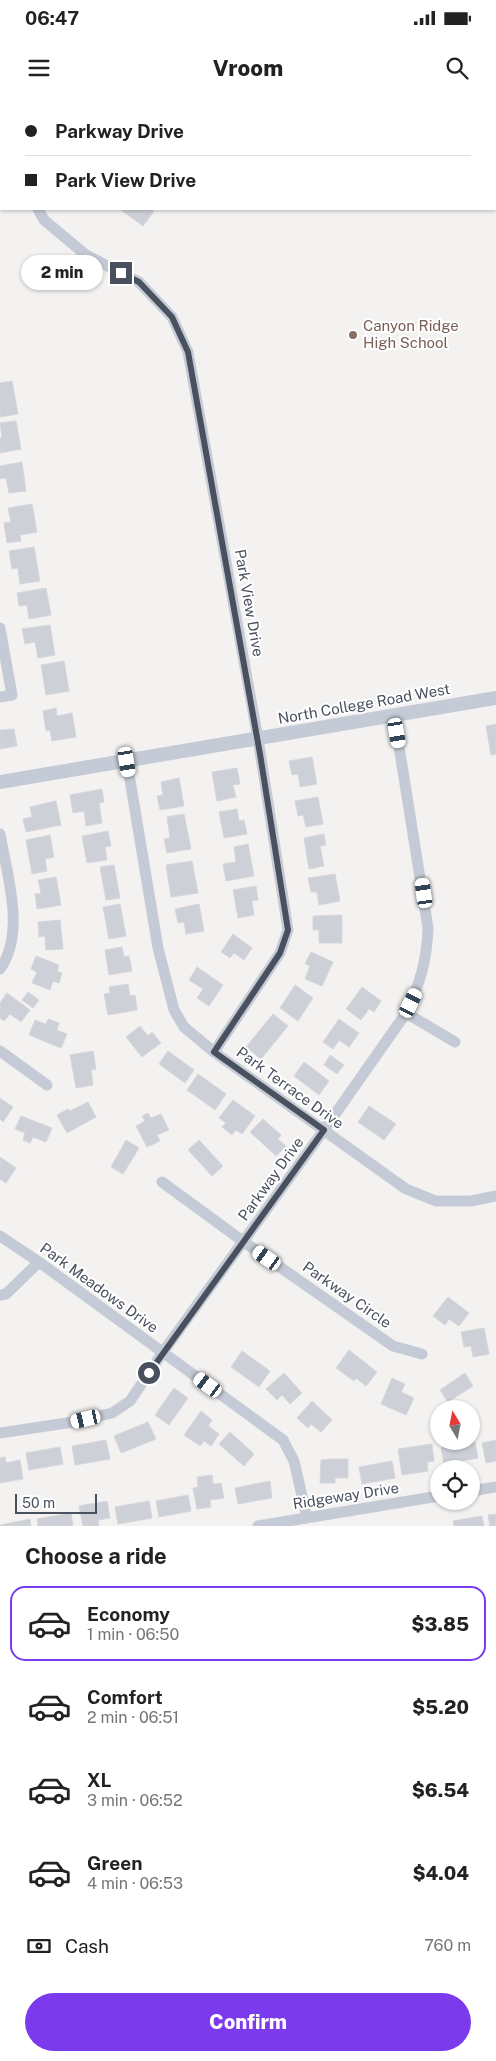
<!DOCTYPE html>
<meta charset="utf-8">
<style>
body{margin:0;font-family:"Public Sans",sans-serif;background:#f6f6f6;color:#222;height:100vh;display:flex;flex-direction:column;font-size:19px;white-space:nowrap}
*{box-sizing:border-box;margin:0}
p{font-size:16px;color:#767676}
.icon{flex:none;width:28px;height:28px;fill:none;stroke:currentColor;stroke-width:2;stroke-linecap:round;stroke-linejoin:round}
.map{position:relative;height:1426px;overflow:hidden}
.side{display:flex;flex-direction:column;background:#fff;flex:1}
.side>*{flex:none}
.guide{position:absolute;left:0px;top:0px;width:496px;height:110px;box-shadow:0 1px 4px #0004;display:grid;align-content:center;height:110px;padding:0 25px;background:#fff}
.needle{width:32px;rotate:350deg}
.tools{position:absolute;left:430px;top:1300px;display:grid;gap:10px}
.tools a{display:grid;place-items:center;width:50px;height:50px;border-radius:50%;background:#fff;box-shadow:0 1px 4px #0004;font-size:25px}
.scale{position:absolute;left:15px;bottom:12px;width:82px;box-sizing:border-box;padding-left:5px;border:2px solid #49515f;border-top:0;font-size:14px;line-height:18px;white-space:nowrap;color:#49515f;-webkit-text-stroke:4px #fff;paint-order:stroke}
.end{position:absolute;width:22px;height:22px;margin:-11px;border:6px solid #49515f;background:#fff;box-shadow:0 0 0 2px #fff}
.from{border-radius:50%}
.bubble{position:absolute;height:35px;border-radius:18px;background:#fff;box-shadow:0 1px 4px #0004;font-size:16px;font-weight:800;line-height:35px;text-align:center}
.car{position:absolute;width:15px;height:30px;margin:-15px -8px;border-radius:6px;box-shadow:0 0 4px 1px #0007;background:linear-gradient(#fff 24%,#345 0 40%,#fff 0 76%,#345 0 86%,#fff 0)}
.guide b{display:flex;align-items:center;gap:18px;height:48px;font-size:19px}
.guide b+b{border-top:1px solid #e0e0e0}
.guide i{width:12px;height:12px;background:#222}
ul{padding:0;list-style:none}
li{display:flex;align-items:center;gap:15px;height:75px;margin:0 10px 8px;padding:0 15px;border:2px solid transparent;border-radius:15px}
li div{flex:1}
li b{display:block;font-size:19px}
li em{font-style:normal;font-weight:800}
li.active{border-color:#7c3aed}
li>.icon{width:45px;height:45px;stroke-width:1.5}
h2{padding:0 25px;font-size:22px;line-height:60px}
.pay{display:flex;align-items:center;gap:12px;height:55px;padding:0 25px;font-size:19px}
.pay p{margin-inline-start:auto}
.action{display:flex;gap:10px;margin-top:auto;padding:10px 25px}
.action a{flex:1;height:58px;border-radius:30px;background:#7c3aed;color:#fff;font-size:20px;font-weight:800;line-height:58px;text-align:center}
.status{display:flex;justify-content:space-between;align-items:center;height:35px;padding:0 25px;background:#fff;direction:ltr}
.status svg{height:14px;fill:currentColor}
header{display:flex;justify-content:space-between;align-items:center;height:65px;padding:0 25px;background:#fff;font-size:22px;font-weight:800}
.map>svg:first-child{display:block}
</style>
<div class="status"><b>06:47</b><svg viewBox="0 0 49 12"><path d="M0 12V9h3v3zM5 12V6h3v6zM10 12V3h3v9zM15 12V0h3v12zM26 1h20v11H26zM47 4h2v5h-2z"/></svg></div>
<header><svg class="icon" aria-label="menu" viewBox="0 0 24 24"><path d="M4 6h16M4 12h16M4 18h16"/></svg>Vroom<svg class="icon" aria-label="search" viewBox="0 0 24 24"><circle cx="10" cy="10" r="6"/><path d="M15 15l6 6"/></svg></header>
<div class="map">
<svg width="496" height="1426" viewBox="0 0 496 1426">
<rect width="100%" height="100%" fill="#f4f2f1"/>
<g fill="#cdd0d7" stroke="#d6d6dd">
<path d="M122 109H151L154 111 143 126 121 110Z"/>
<path d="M12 281 18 314 0 317V283Z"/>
<path d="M16 321 21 349 0 353V338L2 337 0 323Z"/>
<path d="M22 362 26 391 9 393 6 378 0 379V366Z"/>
<path d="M32 404 37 432 20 435 21 441 7 443 4 423 11 422 8 408Z"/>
<path d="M34 447 40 481 20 484 18 468 12 469 9 451Z"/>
<path d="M46 488 51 515 29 519 27 505 19 506 17 493Z"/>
<path d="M50 525 55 555 38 558 35 542 25 544 22 529Z"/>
<path d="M64 561 69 591 46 595 41 565Z"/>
<path d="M56 608 57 616 72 613 76 637 52 641 50 630 46 631 43 611Z"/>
<path d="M496 624V654L491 655 486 626Z"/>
<path d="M14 629 17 646 0 649V630Z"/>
<path d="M312 657 317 684 300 687 298 674 292 675 289 661Z"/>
<path d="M237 668 240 684 233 685 236 697 217 701 212 672Z"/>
<path d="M179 678 184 706 160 710 157 696 163 695 161 682Z"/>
<path d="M102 689 104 702 99 703 102 723 86 726 84 711 73 713 70 695Z"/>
<path d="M318 697 323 724 306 727 303 715 298 716 295 701Z"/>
<path d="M56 701 61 725 26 732 23 719 32 717 30 707Z"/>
<path d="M237 709 239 721 244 720 247 734 224 738 219 712Z"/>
<path d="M184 714 191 749 167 753 164 739 170 738 167 717Z"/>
<path d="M108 731 111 746 105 747 107 760 87 763 82 736Z"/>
<path d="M324 734 326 745 320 746 324 766 309 769 304 738Z"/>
<path d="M50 735 54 757 45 759 47 771 32 774 26 740Z"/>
<path d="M248 744 254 776 226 781 223 764 236 762 234 747Z"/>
<path d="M192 761 198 793 171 797 166 765Z"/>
<path d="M114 765 120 798 106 800 100 767Z"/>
<path d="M335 774 340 801 319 805 317 792H311L308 778Z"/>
<path d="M56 777 61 805 37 809 35 794 41 793 38 780Z"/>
<path d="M256 786 258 800 252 801 254 815 238 818 233 790Z"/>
<path d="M120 804 126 836 109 839 103 807Z"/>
<path d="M199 804 204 831 186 834 184 822 178 823 175 809Z"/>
<path d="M342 815V843H319V830H313V816Z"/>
<path d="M60 820 63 849 46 850 45 836 39 837 38 822Z"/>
<path d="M233 834 252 848 244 860 234 853 230 858 221 852Z"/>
<path d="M122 847 124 857 129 856 132 871 109 875 105 850Z"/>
<path d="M311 852 333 862 322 886 305 879 310 866 305 864Z"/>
<path d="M36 856 59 865 57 871 62 873 59 883 53 881 50 890 32 883 37 872 31 869Z"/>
<path d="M197 867 223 885 209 906 197 898 203 889 189 880Z"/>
<path d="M128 884 130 896 135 895 137 910 108 915 104 894 110 893 109 887Z"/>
<path d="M295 885 313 898 298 921 280 908Z"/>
<path d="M362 887 381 901 374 912 369 909 361 920 346 909Z"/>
<path d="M28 892 39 900 33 908 22 900Z"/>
<path d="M7 893 30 910 21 922 10 914 4 921 0 918V903Z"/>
<path d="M273 914 288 926 261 959 246 947Z"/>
<path d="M48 919 59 923 57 930 67 934 61 948 29 935 35 920 46 924Z"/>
<path d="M339 919 359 933 349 947 339 940 333 949 323 942Z"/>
<path d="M140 926 148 936 152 932 161 943 142 957 126 937Z"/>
<path d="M93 951 96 969 91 970 93 985 76 988 70 955Z"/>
<path d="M168 951 194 970 185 983 159 964Z"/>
<path d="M330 955 344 965 337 974 324 965Z"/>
<path d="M304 962 329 981 319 995 294 976Z"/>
<path d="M198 974 226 994 215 1010 187 990Z"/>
<path d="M0 998 13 1007 3 1022 0 1019Z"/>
<path d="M233 1000 255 1016 242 1034 236 1030 232 1035 222 1027 226 1023 219 1018Z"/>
<path d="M88 1002 96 1017 67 1033 57 1015 68 1009 70 1011Z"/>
<path d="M369 1006 396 1024 384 1040 358 1022Z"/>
<path d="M148 1013 151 1018 161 1014 169 1030 157 1035 160 1041 147 1047 136 1026 145 1021 142 1016Z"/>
<path d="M21 1016 52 1028 46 1042 33 1037 30 1043 23 1040 25 1033 15 1029Z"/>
<path d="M263 1019 281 1035 278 1039 286 1046 276 1056 250 1032Z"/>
<path d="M126 1040 139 1048 123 1074 111 1067Z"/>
<path d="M199 1040 223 1066 212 1076 188 1050Z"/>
<path d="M0 1057 16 1068 6 1083 0 1079Z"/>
<path d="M448 1197 469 1213 459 1226 449 1219 445 1225 433 1216Z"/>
<path d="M484 1228 489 1254 473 1257 471 1246 464 1247 461 1232Z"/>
<path d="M349 1250 377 1272 366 1286 356 1278 354 1281 336 1268Z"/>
<path d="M242 1251 270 1271 259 1287 231 1267Z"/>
<path d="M284 1273 302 1293 290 1304 282 1295 277 1300 266 1289Z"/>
<path d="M465 1273 473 1286 448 1302 440 1290Z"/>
<path d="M392 1278 405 1284 401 1292 414 1298 406 1315 381 1304Z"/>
<path d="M174 1288 188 1298 169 1325 155 1315Z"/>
<path d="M312 1301 332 1320 321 1332 311 1324 308 1328 297 1318Z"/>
<path d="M201 1311 212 1320 208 1326 219 1334 211 1346 204 1341 200 1346 184 1335Z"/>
<path d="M148 1322 156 1339 121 1353 114 1336Z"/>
<path d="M230 1332 254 1354 244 1366 219 1344Z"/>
<path d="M106 1340 110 1359 75 1365 72 1346Z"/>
<path d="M496 1340V1361L486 1363 482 1343Z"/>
<path d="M475 1342 478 1358 444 1364 441 1348Z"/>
<path d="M432 1344 434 1361 427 1362 428 1371 402 1375 398 1349Z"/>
<path d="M60 1347 63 1364 29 1370 26 1353Z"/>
<path d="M5 1357 6 1363 20 1360 23 1379 0 1383V1358Z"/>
<path d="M331 1359H348V1378H335V1383H320L321 1360Z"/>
<path d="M392 1361 395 1378 362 1384 359 1367Z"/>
<path d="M212 1375 213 1384 221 1383 224 1398 210 1400 211 1407 197 1409 193 1388 198 1387 197 1377Z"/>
<path d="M270 1381 272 1398 238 1404 235 1388Z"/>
<path d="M188 1395 191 1411 159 1417 156 1401Z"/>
<path d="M107 1401 110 1418 98 1420 99 1426H83L79 1406Z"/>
<path d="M149 1401 152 1418 118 1424 115 1407Z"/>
<path d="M71 1413 73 1426H38L37 1419Z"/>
<path d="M496 1414V1426H490L488 1415Z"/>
<path d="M482 1416 484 1426H454L453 1421Z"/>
<path d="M30 1419 31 1426H0V1425Z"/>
</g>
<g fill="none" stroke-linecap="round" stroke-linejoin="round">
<g stroke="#c5cbd6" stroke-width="11">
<path d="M38 109 44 120 86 155 139 182 172 217 188 252 258 639 288 830 280 853 214 952"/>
<path d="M0 528 12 595 0 597"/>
<path d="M127 662 158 848 174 910 184 927 214 952 406 1089 436 1101H471L496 1096"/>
<path d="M0 734C7 775 26 833 0 869"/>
<path d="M406 913 455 942"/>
<path d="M0 951 47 985"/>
<path d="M162 1082 244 1142 393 1246 422 1254"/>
<path d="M0 1136 39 1162 283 1340 294 1361 307 1418"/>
<path d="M0 1195 6 1194 39 1162"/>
<path d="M0 1333 73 1322 112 1313 130 1301 163 1252 324 1030 406 913C420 884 427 860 428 828L394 615"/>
<path d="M471 1391 496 1387"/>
<path d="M258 1426 439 1396"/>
</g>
<g stroke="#c5cbd6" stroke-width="14">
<path d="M195 1 202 0"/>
<path d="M0 37H1"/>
<path d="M0 682 496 598"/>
</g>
</g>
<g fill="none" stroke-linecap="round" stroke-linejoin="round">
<path stroke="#49515f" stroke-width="6" d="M121 173 139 182 172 217 188 252 260 654 288 830 280 853 214 952 324 1030 149 1273"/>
</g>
<circle fill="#8d6e63" stroke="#fff" stroke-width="2" cx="353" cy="235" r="5"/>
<g text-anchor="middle" stroke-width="4" stroke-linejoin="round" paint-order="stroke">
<g font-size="15" fill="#785e54" stroke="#fff" text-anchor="start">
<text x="363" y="231">Canyon Ridge<tspan x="363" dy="17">High School</tspan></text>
</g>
<g font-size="15" fill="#49515f" stroke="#fff">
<text transform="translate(249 503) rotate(80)" y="5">Park View Drive</text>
<text transform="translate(364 604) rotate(-10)" y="5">North College Road West</text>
<text transform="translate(290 988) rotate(36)" y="5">Park Terrace Drive</text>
<text transform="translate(271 1079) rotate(-54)" y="5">Parkway Drive</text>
<text transform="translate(99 1188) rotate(36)" y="5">Park Meadows Drive</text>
<text transform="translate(347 1195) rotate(35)" y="5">Parkway Circle</text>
<text transform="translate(346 1396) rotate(-9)" y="5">Ridgeway Drive</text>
</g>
</g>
</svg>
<div class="tools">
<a><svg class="needle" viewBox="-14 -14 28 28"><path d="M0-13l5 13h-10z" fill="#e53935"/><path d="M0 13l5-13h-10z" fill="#767676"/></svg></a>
<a><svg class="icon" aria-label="locate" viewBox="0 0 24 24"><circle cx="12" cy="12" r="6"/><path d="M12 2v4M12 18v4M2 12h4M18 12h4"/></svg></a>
</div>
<div class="scale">50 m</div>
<i class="end from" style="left:149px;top:1273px"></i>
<i class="end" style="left:121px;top:173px"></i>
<div class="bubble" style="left:21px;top:155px;width:82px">2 min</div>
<i class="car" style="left:397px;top:633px;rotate:170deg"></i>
<i class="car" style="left:127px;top:662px;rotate:171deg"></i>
<i class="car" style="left:424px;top:793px;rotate:352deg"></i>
<i class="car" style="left:411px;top:903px;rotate:26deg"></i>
<i class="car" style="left:267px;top:1158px;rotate:305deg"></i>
<i class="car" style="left:208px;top:1285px;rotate:306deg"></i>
<i class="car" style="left:86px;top:1319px;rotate:257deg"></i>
<div class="guide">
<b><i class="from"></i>Parkway Drive</b>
<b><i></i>Park View Drive</b>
</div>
</div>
<section class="side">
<h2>Choose a ride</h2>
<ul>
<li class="active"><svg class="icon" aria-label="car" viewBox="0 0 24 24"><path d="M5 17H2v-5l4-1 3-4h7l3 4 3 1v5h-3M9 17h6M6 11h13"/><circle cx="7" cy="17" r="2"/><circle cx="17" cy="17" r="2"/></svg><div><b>Economy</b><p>1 min · 06:50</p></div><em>$3.85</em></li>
<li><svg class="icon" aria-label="car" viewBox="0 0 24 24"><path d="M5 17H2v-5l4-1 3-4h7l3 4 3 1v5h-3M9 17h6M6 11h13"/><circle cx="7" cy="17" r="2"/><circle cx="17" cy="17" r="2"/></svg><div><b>Comfort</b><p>2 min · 06:51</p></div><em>$5.20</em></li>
<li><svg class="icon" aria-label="car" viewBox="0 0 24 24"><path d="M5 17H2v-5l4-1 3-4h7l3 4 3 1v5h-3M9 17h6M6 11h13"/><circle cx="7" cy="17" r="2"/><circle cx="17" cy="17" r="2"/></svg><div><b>XL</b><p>3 min · 06:52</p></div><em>$6.54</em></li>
<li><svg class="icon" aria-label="car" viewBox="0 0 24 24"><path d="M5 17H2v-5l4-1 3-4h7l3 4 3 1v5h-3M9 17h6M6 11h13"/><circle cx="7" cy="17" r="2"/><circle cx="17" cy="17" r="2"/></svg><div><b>Green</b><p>4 min · 06:53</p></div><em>$4.04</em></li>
</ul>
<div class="pay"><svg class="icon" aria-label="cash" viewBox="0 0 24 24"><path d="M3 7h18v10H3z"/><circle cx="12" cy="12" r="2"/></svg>Cash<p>760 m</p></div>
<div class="action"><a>Confirm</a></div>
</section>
